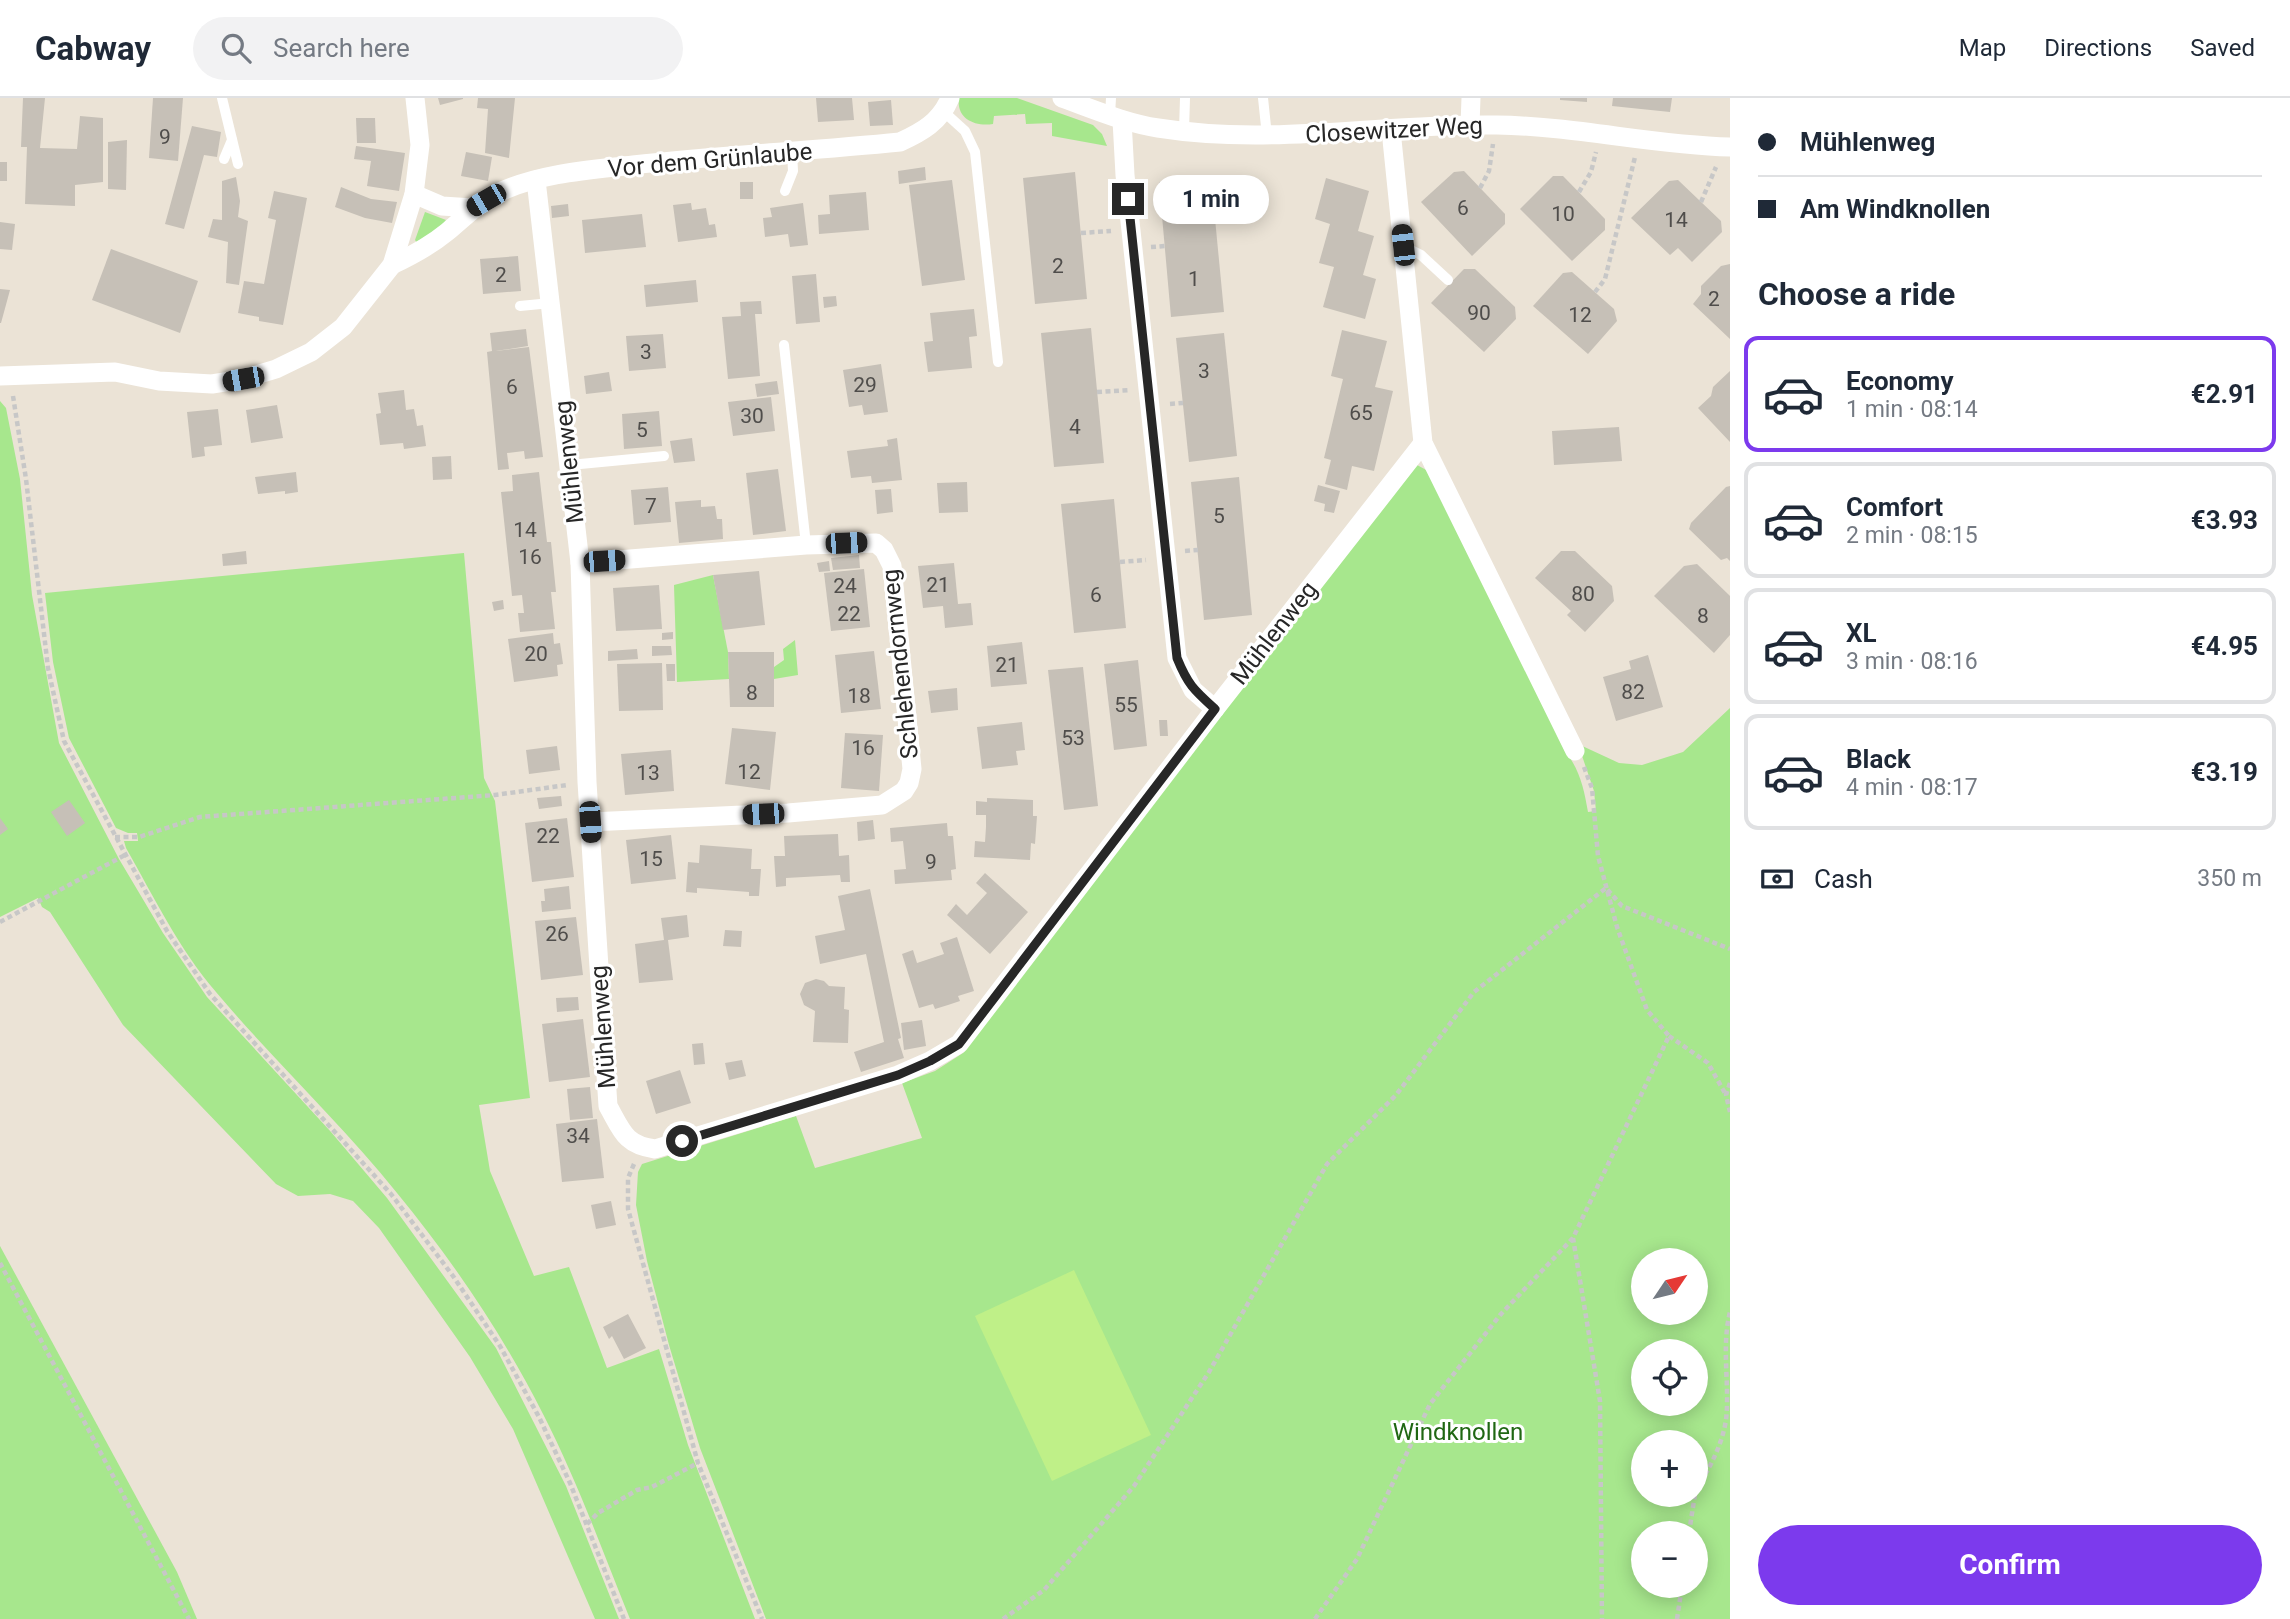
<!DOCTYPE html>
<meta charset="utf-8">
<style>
body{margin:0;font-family:Roboto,sans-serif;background:#f2f2f3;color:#1f2937;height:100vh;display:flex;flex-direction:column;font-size:26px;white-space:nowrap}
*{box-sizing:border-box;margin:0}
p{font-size:23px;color:#747a83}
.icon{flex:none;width:38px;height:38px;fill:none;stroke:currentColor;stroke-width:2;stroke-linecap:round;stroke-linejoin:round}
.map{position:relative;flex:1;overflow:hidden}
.sheet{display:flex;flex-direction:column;background:#fff;width:560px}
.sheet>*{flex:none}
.top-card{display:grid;align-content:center;height:154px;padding:0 28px;background:#fff}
.needle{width:46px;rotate:55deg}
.controls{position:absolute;left:1631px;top:1150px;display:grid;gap:14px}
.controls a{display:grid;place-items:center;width:77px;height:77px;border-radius:50%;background:#fff;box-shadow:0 4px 18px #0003;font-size:35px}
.end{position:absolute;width:32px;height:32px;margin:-16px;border:9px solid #272727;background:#fff;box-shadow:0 0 0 4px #fff}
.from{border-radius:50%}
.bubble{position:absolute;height:49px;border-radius:24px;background:#fff;box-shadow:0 4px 18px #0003;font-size:23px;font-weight:700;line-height:49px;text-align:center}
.car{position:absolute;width:21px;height:42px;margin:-21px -10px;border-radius:9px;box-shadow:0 0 5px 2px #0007;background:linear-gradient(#222 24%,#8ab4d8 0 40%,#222 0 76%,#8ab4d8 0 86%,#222 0)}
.top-card b{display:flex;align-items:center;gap:24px;height:66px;font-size:26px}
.top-card b+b{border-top:2px solid #e0e1e3}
.top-card i{width:18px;height:18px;background:#1f2937}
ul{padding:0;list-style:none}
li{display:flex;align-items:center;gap:21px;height:116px;margin:0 14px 10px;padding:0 14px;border:4px solid #e0e1e3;border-radius:14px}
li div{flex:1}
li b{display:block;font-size:26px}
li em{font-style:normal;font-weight:700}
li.active{border-color:#7c3aed}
li>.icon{width:63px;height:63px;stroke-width:1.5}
h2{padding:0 28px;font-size:32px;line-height:84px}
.pay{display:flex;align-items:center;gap:18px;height:77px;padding:0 28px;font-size:26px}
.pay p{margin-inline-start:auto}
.primary-button{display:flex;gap:14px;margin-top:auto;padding:14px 28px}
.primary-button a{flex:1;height:80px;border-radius:42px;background:#7c3aed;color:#fff;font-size:28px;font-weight:700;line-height:80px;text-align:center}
header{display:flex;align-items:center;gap:42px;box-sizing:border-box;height:98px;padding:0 35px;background:#fff;border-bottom:2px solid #e0e1e3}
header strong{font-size:33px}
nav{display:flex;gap:38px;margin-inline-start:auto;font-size:24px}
.search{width:490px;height:63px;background:#f2f2f3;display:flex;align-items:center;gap:18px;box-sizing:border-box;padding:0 24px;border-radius:38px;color:#747a83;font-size:26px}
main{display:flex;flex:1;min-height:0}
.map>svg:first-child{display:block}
</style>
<header>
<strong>Cabway</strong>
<div class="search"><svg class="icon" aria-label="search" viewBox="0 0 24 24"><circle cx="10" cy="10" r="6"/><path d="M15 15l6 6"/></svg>Search here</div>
<nav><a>Map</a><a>Directions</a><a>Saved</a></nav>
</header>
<main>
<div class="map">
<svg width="1730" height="1521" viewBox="0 0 1730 1521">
<rect width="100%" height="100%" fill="#ebe3d6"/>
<g fill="#a7e78d" fill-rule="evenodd">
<path d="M959 0H1017L1093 27 1102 36 1107 48 1052 38V25L1026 26 1025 16 994 18 993 26C974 29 956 20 959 0Z"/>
<path d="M425 114 446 122 440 130 417 145 415 142Z"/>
<path d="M0 303 6 310 20 381 32 497 59 645 119 761 163 835 207 899 331 1034 387 1100 496 1250 566 1388 619 1521H595L513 1331 470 1259 379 1130 353 1103 330 1096 298 1098 276 1086 123 927 50 814 42 809 38 800 0 819Z"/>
<path d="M1417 367 1430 374 1565 653C1580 672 1584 691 1588 714L1596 713 1594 693 1578 646 1619 665 1642 667 1683 654 1730 610V1521H766L700 1350 669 1247 647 1163 636 1107 638 1074 642 1066 796 1018 815 1070 922 1040 902 985 935 973 963 955 1136 726ZM1643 1162H1696V1214H1643ZM1643 1253H1696V1306H1643ZM1643 1344H1696V1396H1643ZM1643 1435H1696V1488H1643Z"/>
<path d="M464 455 484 680 495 703 530 1000 479 1007 490 1073 534 1178 569 1169 607 1270 659 1251 688 1347 755 1521H630C602 1452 577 1382 543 1316 503 1237 453 1163 397 1095 341 1025 274 963 216 894 179 851 154 799 126 750L124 743H138L137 735H128L116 730 69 640 53 564 45 495Z"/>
<path d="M713 477 728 554 729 581 677 584 674 487Z"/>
<path d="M795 542 798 577 774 581V569L784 562 783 551Z"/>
<path d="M0 1148 177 1474 197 1521H0Z"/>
</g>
<path fill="#bff088" d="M1074 1172 1151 1337 1052 1383 975 1218Z"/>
<g fill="#c6c0b7">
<path d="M23 0H45L40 50 77 51 80 18 103 20V84L75 87V108L25 106 27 49H21Z"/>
<path d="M153 0H183L178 63 149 60Z"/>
<path d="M438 0H463V1L440 7Z"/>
<path d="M478 0H515L509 60 485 55 488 11 477 10Z"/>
<path d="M816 0H852L854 22 818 24Z"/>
<path d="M1560 0H1587V4L1560 2Z"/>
<path d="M1613 0H1672L1670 14 1612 8Z"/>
<path d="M891 2 893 27 870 28 868 4Z"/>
<path d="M356 20H375L376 45H357Z"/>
<path d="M192 28 221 34 217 59 204 57 184 131 165 126Z"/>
<path d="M127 42 126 92 108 91V44Z"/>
<path d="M356 48 405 55 399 93 367 88 371 63 354 61Z"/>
<path d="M466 54 492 59 488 83 461 78Z"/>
<rect x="0" y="64" width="7" height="19"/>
<path d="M925 69 926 82 899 86 898 73Z"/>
<path d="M1464 73 1505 116V126L1472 158 1421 104 1454 74Z"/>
<path d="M1075 74 1087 201 1035 206 1023 80Z"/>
<path d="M1553 78H1563L1605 121V132L1572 163 1520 111Z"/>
<path d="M236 79 240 103 238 119 248 123 239 187 226 185 228 144 208 139 213 121 222 122V83Z"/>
<path d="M1211 79 1224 214 1171 219 1159 84Z"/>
<path d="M1326 80 1369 93 1358 133 1374 138 1363 177 1376 181 1365 221 1323 209 1334 169 1319 165 1330 126 1315 121Z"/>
<path d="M952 82 965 182 922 188 909 87Z"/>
<path d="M1678 82 1721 123 1722 134 1692 164 1678 150 1670 157 1631 120 1669 83Z"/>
<rect x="740" y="84" width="13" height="17"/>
<path d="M341 89 371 101 397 104 392 125 365 120 335 109Z"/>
<path d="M274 93 307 100 283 227 259 223V219L238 215 244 183 264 186 276 122 268 120Z"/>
<path d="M866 94 869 132 819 136 818 117 830 116 829 97Z"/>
<path d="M691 105 692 112 706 110 709 127 715 126 717 139 678 144 673 107Z"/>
<path d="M803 105 808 147 790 149 788 136 765 139 763 120 772 119 770 110Z"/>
<path d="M568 106 569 118 552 120 551 108Z"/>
<path d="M642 116 646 149 585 155 582 122Z"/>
<path d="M0 124 15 126 12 152 0 151Z"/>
<path d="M111 151 198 183 180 235 92 202Z"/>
<path d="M518 158 521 193 483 196 480 161Z"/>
<path d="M1730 166V241L1693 206 1701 196V188L1721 168Z"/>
<path d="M1464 171H1475L1515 209 1516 221 1484 254 1431 205Z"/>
<path d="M1572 174 1614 211 1617 223 1588 256 1533 208 1563 175Z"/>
<path d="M816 176 820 224 796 226 792 178Z"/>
<path d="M696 182 698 204 646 209 644 187Z"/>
<path d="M0 191 10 192 1 225H0Z"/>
<path d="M836 198 837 208 824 210 823 199Z"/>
<path d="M761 203 762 216H755L760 278 728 281 722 219 741 218 740 204Z"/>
<path d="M974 211 977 238 969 239 972 270 928 274 924 244 933 243 930 215Z"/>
<path d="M1091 230 1104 365 1054 369 1041 235Z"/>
<path d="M526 231 528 248 496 253 529 249 543 359 525 361 524 353 507 355 509 371 498 372 487 254 492 253 490 235Z"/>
<path d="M1342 232 1387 243 1375 289 1393 293 1374 373 1352 368 1347 392 1325 386 1331 362 1324 360 1343 281 1331 278Z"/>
<path d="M1224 235 1237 358 1189 364 1176 240Z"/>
<path d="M663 236 666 270 629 273 626 238Z"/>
<path d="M881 266 888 314 864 317 862 307 849 309 843 272Z"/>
<path d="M1730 273V344L1698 310 1711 298 1713 289Z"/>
<path d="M609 274 612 293 586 296 584 278Z"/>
<path d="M777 283 779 296 757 299 755 286Z"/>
<path d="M404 292 406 312 414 311 417 328 423 327 426 348 404 351 403 345 380 347 376 316 381 315 378 295Z"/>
<path d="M771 299 775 333 733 338 728 304Z"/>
<path d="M277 307 283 340 251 345 246 312Z"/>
<path d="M218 311 222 347 204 349 205 358 192 360 187 314Z"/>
<path d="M659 313 662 348 624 351 622 316Z"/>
<path d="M1619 329 1622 363 1554 367 1552 333Z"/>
<path d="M692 340 695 363 674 365 670 343Z"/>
<path d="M897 340 902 382 872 385 871 378 851 380 847 353 888 348 887 342Z"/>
<path d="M451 358 452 381 433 382 432 359Z"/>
<path d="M778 371 786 433 753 437 746 375Z"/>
<path d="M296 374 298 394 285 396V393L258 396 255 379Z"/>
<path d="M539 374 547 444H551L556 494H551L555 531 520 534 518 515H524L522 497 512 498 501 394 513 393 512 377Z"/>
<path d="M1239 379 1252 517 1204 522 1191 384Z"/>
<path d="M967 384 968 414 939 415 937 385Z"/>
<path d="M1318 387 1340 393 1334 415 1324 413 1325 406 1314 403Z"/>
<path d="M1730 388V463L1727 460 1721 462 1689 431 1691 425 1726 389Z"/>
<path d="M668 389 671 424 634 427 631 392Z"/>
<path d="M891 391 893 414 877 416 875 392Z"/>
<path d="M1114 401 1126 530 1074 535 1061 406Z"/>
<path d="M701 402V409L715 408 717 421H722L723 441 679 445 675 404Z"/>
<path d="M246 453 247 466 223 468 222 456Z"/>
<path d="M1561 453H1575L1612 488 1614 503 1585 534 1567 517 1571 513 1535 480Z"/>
<path d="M859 457 860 470 833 472 831 460Z"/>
<path d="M829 463 830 473 819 474 817 465Z"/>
<path d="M954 465 958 506 971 505 973 527 945 530 943 508 923 510 918 468Z"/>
<path d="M1697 466 1730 498V537L1714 555 1654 498 1684 468Z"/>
<path d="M864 471 870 529 831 533 824 475Z"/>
<path d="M759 473 765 527 723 532 713 477Z"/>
<path d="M659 487 662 531 616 533 613 490Z"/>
<path d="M503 502 504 511 494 513 492 504Z"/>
<path d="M673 534V541L662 542V535Z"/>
<path d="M553 535 554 546 560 545 563 566 557 567 558 578 514 584 508 541Z"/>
<path d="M1022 544 1027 586 991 589 987 548Z"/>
<path d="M652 548H671L672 557 652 558Z"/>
<path d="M637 551 638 561 608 563V553Z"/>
<path d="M874 553 881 611 841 615 835 557Z"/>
<path d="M728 554H774V609H730Z"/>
<path d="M1648 557 1663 609 1616 623 1603 579 1631 571 1629 563Z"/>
<path d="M1138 562 1147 648 1114 652 1104 566Z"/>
<path d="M662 565 663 612 619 613 617 566Z"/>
<path d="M666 566H675V583H667Z"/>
<path d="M1083 569 1098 708 1064 712 1048 572Z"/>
<path d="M957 590 958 612 931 615 928 593Z"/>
<path d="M1159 622H1167L1168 638H1160Z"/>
<path d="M1022 624 1025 652 1016 653 1018 667 982 671 977 629Z"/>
<path d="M732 630 776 634 770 692 725 686Z"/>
<path d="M845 635 883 637 879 693 841 690Z"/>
<path d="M557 648 560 672 529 676 526 652Z"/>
<path d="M671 652 674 693 625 697 621 656Z"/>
<path d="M561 698 562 708 539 711 537 700Z"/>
<path d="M987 700 1033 702V718H1037L1035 746 1031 745 1030 762 974 759 975 743 985 744 986 729V717H976V703L987 704Z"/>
<path d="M69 702 85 725 67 738 51 714Z"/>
<path d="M0 720 8 731 0 737Z"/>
<path d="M567 720 574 779 532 784 525 725Z"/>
<path d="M873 722 875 741 858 743 857 724Z"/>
<path d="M947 725 948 738H953L956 771 951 772 952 782 895 786 894 772 906 771 903 743 891 744 890 730Z"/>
<path d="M838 736 839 758 849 757 850 784H841L840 777 786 780V788L776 789 774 758H785L784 738Z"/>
<path d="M671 737 676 781 631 786 626 742Z"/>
<path d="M700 747 752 751 751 771H761L759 798H749V794L697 790V795L686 794 688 764 699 765Z"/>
<path d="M985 775 1028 814 990 856 947 817 956 806 967 817 987 795 976 785Z"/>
<path d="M569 788 571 811 542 814 541 803H545L544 791Z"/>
<path d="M870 791 901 940 898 941 904 960 861 974 854 954 884 944 866 856 820 866 815 838 845 832 838 798Z"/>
<path d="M687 817 689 839 668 842 673 882 639 885 635 846 664 842 661 820Z"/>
<path d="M576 819 583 877 541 882 535 823Z"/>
<path d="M725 832 742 833 741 849 723 848Z"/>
<path d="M957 839 974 893 958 898 960 903 948 907 935 911 933 906 919 910 902 856 913 852 917 865 944 856 940 845Z"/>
<path d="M816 881 824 883 829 888 845 889 844 911 849 912 848 945 813 944 815 913 804 907 800 896 805 885Z"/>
<path d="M578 899 579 912 557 914 556 900Z"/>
<path d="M583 921 590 979 549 984 542 926Z"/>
<path d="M922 922 926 948 904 952 901 925Z"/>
<path d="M703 945 705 966 694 967 692 946Z"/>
<path d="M742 962 746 978 729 982 725 965Z"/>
<path d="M680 972 691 1005 656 1016 646 983Z"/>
<path d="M590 989 593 1020 570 1022 567 991Z"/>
<path d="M597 1021 604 1080 562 1084 556 1026Z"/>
<path d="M611 1103 616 1127 596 1131 591 1107Z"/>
<path d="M628 1216 646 1250 624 1261 612 1238 609 1241 603 1229Z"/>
</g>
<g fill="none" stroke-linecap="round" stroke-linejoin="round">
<g stroke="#c7c7c7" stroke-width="4.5" stroke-dasharray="5 3.5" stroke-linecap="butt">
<path d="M1480 90 1489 73 1493 46"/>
<path d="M1579 94 1591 74 1596 54"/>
<path d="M1701 104 1716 69"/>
<path d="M1081 135 1111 133"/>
<path d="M1151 149 1165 148"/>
<path d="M1595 194 1605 181 1635 59"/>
<path d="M1097 294 1130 292"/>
<path d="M13 298 26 381 48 570 64 643 167 833 210 896 391 1096 453 1178 500 1248 539 1319 570 1385 624 1521"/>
<path d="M1170 306 1183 305"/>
<path d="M1185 453 1198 452"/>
<path d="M1120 464 1146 462"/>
<path d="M1584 669 1592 690 1598 758 1617 829 1647 912 1669 938 1573 1140 1600 1303 1602 1521"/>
<path d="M115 739H139L200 719 495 697 567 687"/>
<path d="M0 824 125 757"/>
<path d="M1669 938 1708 965 1726 997"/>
<path d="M1730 985 1726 997 1730 1014"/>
<path d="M634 1066 628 1080V1111L698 1365 762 1521"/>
<path d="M0 1165 189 1521"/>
<path d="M1696 1391C1710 1370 1722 1347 1726 1322 1730 1286 1721 1250 1730 1214"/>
<path d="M587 1426 598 1415 637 1392 652 1389 698 1365"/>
<path d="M1689 1435 1695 1396"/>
<path d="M1003 1521 1044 1492 1134 1388 1209 1274 1327 1066 1396 997 1474 894 1606 790 1622 808 1730 851"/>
<path d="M1315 1521 1357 1461 1430 1306 1501 1216 1573 1140"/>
<path d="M1677 1521 1682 1488"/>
</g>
<g stroke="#fff" stroke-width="10">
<path d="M222 0 238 66"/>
<path d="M1263 0 1267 38"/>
<path d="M943 13 965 33 975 54 998 264"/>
<path d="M1110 17 1111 0"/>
<path d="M1184 33 1185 0"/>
<path d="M224 61 232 42"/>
<path d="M785 93 793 73 792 54"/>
<path d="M1403 148 1421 157 1448 182"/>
<path d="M520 208 551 205"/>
<path d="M784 247 806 447"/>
<path d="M570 367 664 358"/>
</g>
<g stroke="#fff" stroke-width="19">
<path d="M1062 0C1093 11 1125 25 1158 30 1271 48 1384 25 1497 27 1575 28 1652 47 1730 49"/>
<path d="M1122 22 1125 77 1177 560 1193 592 1215 611"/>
<path d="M1470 27 1471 0"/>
<path d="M1391 32 1423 345 1575 653"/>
<path d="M536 82 580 465 587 684 608 1008C622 1033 625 1047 655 1051L898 977 930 963 959 946 1215 611 1423 345"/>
<path d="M414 96 442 108 473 110"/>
<path d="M392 167C411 158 430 148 447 134 465 119 480 103 502 93 542 75 590 72 633 67 722 57 811 53 900 44 922 34 940 24 950 0"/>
<path d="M0 278 115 274 159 283 212 286 243 281 276 271 311 254 343 229 392 167 414 96 420 47 415 0"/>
<path d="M580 465 806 447 876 445 884 452 892 468 912 671 909 685 904 693 882 707 788 715 590 724"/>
</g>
</g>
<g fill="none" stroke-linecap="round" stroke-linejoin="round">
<path stroke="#272727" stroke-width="9" d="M682 1043 898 977 930 963 959 946 1215 611C1194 592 1188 587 1177 560L1128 101"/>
</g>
<g text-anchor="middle" stroke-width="6" stroke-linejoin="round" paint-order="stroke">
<g font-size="21" fill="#4f4d4b">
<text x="165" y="46">9</text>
<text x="1463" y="117">6</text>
<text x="1563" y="123">10</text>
<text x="1676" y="129">14</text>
<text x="1058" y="175">2</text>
<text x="501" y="184">2</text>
<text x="1194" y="188">1</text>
<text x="1714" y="208">2</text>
<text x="1479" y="222">90</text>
<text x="1580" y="224">12</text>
<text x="646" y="261">3</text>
<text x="1204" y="280">3</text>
<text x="865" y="294">29</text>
<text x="512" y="296">6</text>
<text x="1361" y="322">65</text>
<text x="752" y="325">30</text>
<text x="1075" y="336">4</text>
<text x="642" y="339">5</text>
<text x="651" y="415">7</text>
<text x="1219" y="425">5</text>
<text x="525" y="439">14</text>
<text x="530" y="466">16</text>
<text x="938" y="494">21</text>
<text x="845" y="495">24</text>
<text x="1583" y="503">80</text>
<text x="1096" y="504">6</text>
<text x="849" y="523">22</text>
<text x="1703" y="525">8</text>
<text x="536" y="563">20</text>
<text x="1007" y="574">21</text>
<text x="1633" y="601">82</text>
<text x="752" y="602">8</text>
<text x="859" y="605">18</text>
<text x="1126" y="614">55</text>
<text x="1073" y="647">53</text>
<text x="863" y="657">16</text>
<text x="749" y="681">12</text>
<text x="648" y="682">13</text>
<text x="548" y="745">22</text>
<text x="651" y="768">15</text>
<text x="931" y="771">9</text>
<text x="557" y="843">26</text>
<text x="578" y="1045">34</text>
</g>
<g font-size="24" fill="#272727" stroke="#fff">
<text transform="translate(1394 32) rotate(-3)" y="8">Closewitzer Weg</text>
<text transform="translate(710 62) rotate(-5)" y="8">Vor dem Grünlaube</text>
<text transform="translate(569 364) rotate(-96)" y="8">Mühlenweg</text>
<text transform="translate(1274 535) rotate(-52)" y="8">Mühlenweg</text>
<text transform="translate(900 566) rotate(-96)" y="8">Schlehendornweg</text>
<text transform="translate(603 929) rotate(-94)" y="8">Mühlenweg</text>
</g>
<g font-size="24" fill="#206713" stroke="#fff">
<text x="1458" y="1342">Windknollen</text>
</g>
</g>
</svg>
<div class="controls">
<a><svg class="needle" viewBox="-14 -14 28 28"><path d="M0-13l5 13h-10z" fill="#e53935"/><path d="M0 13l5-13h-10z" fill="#747a83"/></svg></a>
<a><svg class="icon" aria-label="locate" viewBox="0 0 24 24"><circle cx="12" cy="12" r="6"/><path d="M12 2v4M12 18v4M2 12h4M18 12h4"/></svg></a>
<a>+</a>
<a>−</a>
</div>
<i class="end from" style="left:682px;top:1043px"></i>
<i class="end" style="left:1128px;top:101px"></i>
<div class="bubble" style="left:1153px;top:77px;width:116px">1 min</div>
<i class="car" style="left:486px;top:102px;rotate:240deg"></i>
<i class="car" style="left:1403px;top:147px;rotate:354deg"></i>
<i class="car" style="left:243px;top:281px;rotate:260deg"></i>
<i class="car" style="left:846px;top:445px;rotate:88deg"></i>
<i class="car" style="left:604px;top:463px;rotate:86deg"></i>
<i class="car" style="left:763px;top:716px;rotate:268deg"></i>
<i class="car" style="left:590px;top:724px;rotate:176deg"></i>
</div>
<section class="sheet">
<div class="top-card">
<b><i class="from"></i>Mühlenweg</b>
<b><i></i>Am Windknollen</b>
</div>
<h2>Choose a ride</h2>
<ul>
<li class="active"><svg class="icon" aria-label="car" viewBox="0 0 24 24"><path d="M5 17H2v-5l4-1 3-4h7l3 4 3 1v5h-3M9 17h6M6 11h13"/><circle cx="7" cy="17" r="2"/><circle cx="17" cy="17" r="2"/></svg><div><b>Economy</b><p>1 min · 08:14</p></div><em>€2.91</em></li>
<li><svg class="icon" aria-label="car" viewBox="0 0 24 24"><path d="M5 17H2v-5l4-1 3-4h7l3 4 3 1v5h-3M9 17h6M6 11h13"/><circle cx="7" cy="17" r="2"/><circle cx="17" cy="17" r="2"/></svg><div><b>Comfort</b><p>2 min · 08:15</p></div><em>€3.93</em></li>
<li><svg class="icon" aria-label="car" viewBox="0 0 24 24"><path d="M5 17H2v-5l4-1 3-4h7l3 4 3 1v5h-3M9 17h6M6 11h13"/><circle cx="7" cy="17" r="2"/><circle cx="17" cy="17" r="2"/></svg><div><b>XL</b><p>3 min · 08:16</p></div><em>€4.95</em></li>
<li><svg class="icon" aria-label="car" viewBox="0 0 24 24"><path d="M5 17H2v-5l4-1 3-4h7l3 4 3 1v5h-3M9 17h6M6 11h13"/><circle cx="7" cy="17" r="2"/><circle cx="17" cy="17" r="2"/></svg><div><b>Black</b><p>4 min · 08:17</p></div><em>€3.19</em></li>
</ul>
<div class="pay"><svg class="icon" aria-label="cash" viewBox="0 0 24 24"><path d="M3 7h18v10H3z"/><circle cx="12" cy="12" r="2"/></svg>Cash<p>350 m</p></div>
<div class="primary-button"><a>Confirm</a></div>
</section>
</main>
